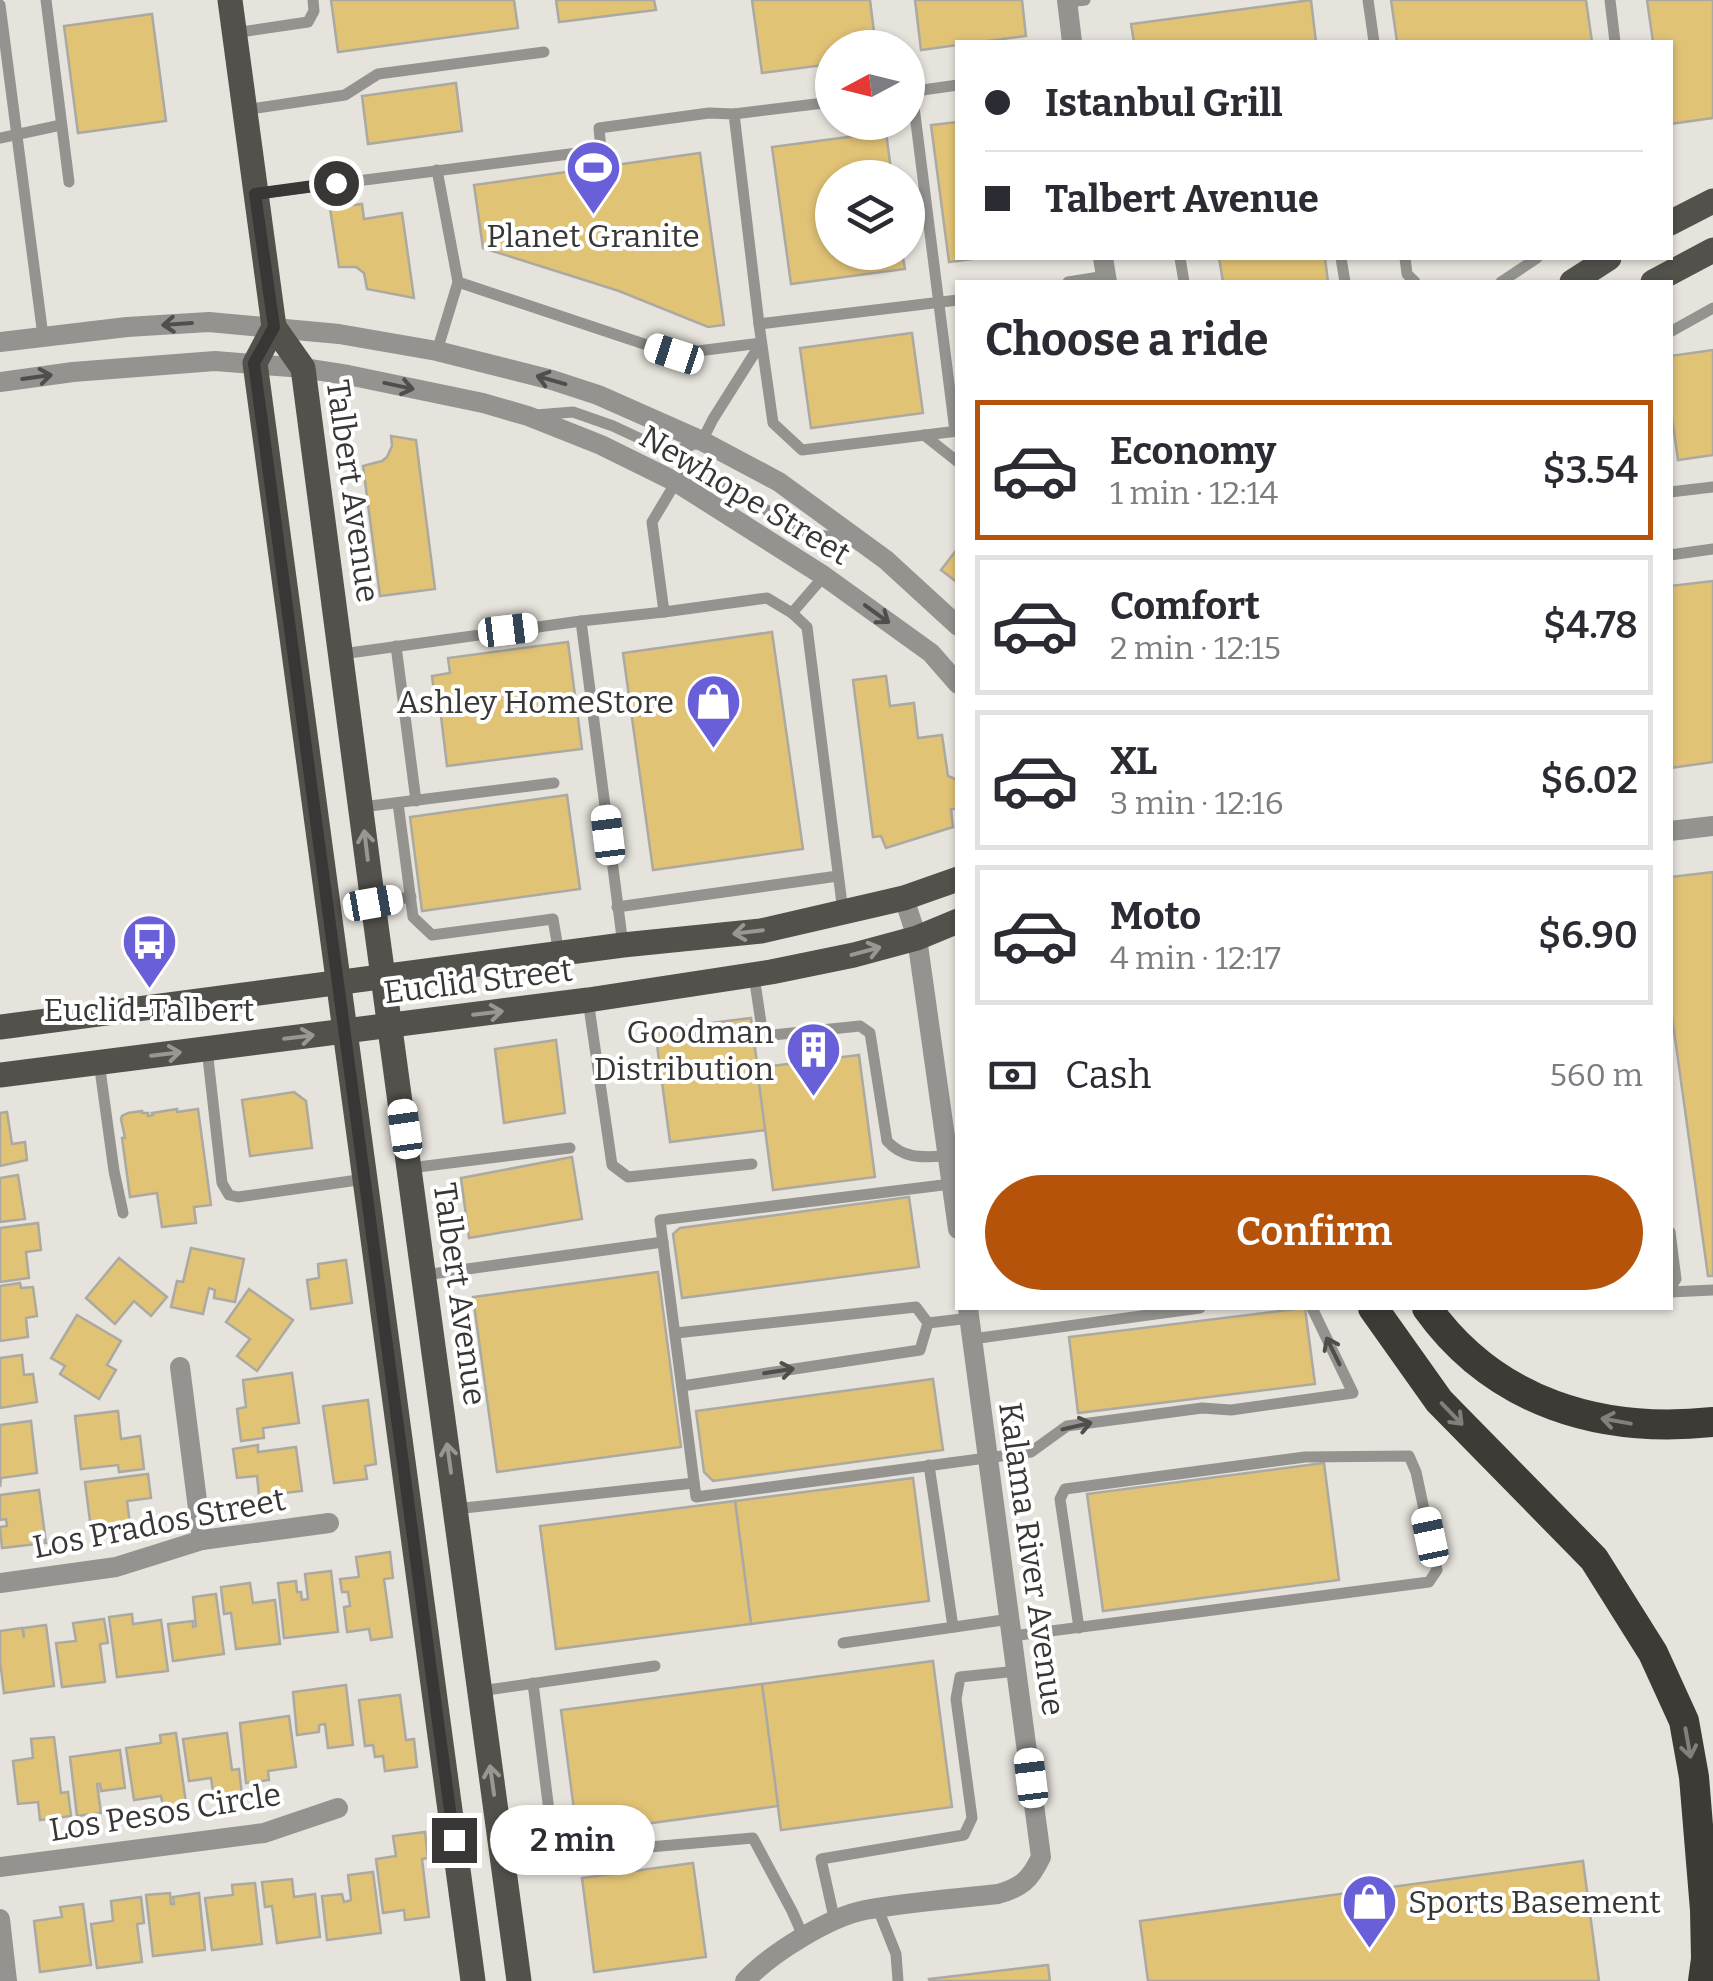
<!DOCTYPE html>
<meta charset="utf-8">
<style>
body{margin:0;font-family:Bitter,serif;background:#f2f2f3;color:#2b2b33;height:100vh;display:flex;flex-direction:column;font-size:38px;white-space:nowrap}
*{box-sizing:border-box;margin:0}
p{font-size:32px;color:#7c7c81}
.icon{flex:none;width:55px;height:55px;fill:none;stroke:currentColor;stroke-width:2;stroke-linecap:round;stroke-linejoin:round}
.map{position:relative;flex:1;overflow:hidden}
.sheet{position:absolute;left:955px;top:280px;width:718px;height:1030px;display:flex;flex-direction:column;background:#fff;border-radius:0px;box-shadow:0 2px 8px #0004}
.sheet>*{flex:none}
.banner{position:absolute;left:955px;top:40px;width:718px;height:220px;border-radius:0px;box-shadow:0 2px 8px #0004;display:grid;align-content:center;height:220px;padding:0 30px;background:#fff}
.needle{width:65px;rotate:263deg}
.tools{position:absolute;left:815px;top:30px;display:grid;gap:20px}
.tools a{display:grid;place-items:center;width:110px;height:110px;border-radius:50%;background:#fff;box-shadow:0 2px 8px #0004;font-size:50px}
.end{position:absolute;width:45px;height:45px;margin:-22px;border:12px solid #383735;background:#fff;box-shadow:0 0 0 5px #fff}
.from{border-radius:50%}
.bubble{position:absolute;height:70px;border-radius:35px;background:#fff;box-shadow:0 2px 8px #0004;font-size:32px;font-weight:600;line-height:70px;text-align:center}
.car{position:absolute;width:30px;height:60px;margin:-30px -15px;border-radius:12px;box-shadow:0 0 8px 2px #0007;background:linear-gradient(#fff 24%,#345 0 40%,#fff 0 76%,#345 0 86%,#fff 0)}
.banner b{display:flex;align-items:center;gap:35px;height:95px;font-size:38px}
.banner b+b{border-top:2px solid #e1e1e2}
.banner i{width:25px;height:25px;background:#2b2b33}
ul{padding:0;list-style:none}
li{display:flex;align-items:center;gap:30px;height:140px;margin:0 20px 15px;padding:0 10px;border:5px solid #e1e1e2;border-radius:0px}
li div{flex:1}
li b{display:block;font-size:38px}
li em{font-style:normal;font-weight:600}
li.active{border-color:#b45309}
li>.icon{width:90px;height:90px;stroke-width:1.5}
h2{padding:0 30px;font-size:45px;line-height:120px}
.pay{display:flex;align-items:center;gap:25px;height:110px;padding:0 30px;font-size:38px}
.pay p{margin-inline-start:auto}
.button{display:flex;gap:20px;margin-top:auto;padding:20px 30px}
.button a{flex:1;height:115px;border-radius:60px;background:#b45309;color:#fff;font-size:40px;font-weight:600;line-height:115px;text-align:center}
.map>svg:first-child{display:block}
</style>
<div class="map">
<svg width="1713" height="1981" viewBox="0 0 1713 1981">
<rect width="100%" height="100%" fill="#e6e3dc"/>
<g fill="#e1c376" stroke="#aca9a2" stroke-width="2.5">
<path d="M331 0H514L518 28 338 52Z"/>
<path d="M556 0H654L656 10 559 22Z"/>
<path d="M752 0H870L876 48H832V64L762 73Z"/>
<path d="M915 0H1022L1026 36 980 42H958V45L921 50Z"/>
<path d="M1311 0 1316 42H1134L1131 24Z"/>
<path d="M1391 0H1586L1592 42H1397Z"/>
<path d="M1647 0H1713V118L1670 124V42H1653Z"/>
<path d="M152 14 166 121 78 133 64 26Z"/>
<path d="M456 83 462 131 368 144 362 96Z"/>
<path d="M958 122V258H979L949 262 931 125Z"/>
<path d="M886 132 892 178H832V252H902L905 269 791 284 772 147Z"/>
<path d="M700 153 724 325 708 327 619 291 483 248 474 185Z"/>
<path d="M362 204 364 219 402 213 414 298 367 289 364 273 356 267H339L330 208Z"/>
<path d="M1219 258H1325L1328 282H1223Z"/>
<path d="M912 333 923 413 811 428 800 348Z"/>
<path d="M1713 350V455L1678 460 1670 404V356Z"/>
<path d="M391 436 416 440 435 589 380 596 363 466 382 461 387 457 392 446Z"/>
<path d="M958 548V583L941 570Z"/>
<path d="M1713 581V762L1670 768V586Z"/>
<path d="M772 632 803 849 653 870 623 653Z"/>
<path d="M568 642 582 749 447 766 440 708H436L432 676 450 673 448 658Z"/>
<path d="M886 676 890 706 914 703 918 738 942 735 948 776 958 780V802L956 809H951L953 827 886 848 881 836 873 837 853 680Z"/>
<path d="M567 795 580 889 422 911 410 817Z"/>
<path d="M1713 872V1276H1708L1670 1002V877Z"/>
<path d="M751 1018 766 1130 670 1142 655 1030Z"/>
<path d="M556 1040 565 1113 504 1123 495 1049Z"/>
<path d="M859 1055 875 1177 773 1190 757 1068Z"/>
<path d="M294 1092 306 1101 312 1148 250 1156 242 1100Z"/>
<path d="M177 1109V1112L198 1109 211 1205 194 1207 196 1223 162 1227 157 1193 130 1197 122 1138H125L121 1119 122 1116 128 1113 142 1111V1113H148V1116L153 1115 152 1113Z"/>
<path d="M7 1112 12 1144 25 1142 27 1160 0 1166V1113Z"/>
<path d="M572 1157 582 1219 469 1238 461 1178Z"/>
<path d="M18 1175 25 1219 0 1222V1178Z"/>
<path d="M909 1197 919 1267 682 1298 673 1234 680 1228Z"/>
<path d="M38 1223 41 1250 26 1252 29 1278 0 1282V1228Z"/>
<path d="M191 1248 244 1259 235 1302 214 1298 215 1290 209 1288 203 1314 171 1307 177 1281 183 1282Z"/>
<path d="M119 1258 167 1297 151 1316 134 1301 115 1324 86 1298Z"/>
<path d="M346 1260 352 1303 311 1309 307 1280 319 1278 318 1264Z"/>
<path d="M658 1272 681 1447 497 1472 473 1297Z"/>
<path d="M20 1283 21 1288 33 1287 37 1316 26 1318 28 1337 0 1341V1286Z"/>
<path d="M249 1289 293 1320 257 1371 237 1356 250 1339 226 1322Z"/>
<path d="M1305 1308 1315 1384 1078 1413 1069 1337Z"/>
<path d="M77 1315 121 1341 107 1365 116 1370 99 1399 60 1374 65 1366 51 1358Z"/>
<path d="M22 1355 24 1375 33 1374 37 1402 0 1408V1358Z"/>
<path d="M292 1373 299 1423 263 1428 264 1438 241 1441 237 1409 246 1407 243 1380Z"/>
<path d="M933 1379 943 1450 713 1481 704 1472 696 1411Z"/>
<path d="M368 1400 376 1464 365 1466 367 1479 334 1483 323 1406Z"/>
<path d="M118 1411 121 1439 140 1436 144 1469 119 1472 118 1465 81 1469 75 1416Z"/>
<path d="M31 1421 37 1473 1 1478 0 1487V1425Z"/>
<path d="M258 1445V1452L296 1447 302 1491 259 1496 257 1476 237 1478 233 1449Z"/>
<path d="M1324 1463 1339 1580 1103 1611 1087 1494Z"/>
<path d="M148 1474 151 1498 127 1501 131 1531 92 1537 85 1482Z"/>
<path d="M913 1478 929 1601 751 1624 735 1501Z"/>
<path d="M39 1490 46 1543 2 1548 0 1527 7 1526 6 1519 0 1520V1495Z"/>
<path d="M735 1501 751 1624 556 1649 540 1526Z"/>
<path d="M390 1552 393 1578 384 1579 392 1637 371 1640 369 1629 347 1632 344 1607 350 1606 348 1592H342L340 1579 359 1577 356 1557Z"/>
<path d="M331 1571 338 1632 284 1638 278 1583 296 1581 297 1592H301L302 1600 308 1599 305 1574Z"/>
<path d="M250 1583 253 1603 275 1600 280 1644 236 1649 231 1613 224 1614 221 1587Z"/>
<path d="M216 1594 224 1654 173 1661 168 1624 193 1621V1627L196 1626 193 1597Z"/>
<path d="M132 1614 133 1624 161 1620 168 1671 117 1677 109 1617Z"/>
<path d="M104 1619 108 1643 100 1644 105 1682 62 1687 56 1643 76 1641 73 1623Z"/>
<path d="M46 1625 54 1686 4 1693 0 1661V1631L22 1628 24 1638 23 1628Z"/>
<path d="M933 1661 952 1807 781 1830 762 1684Z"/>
<path d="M762 1684 778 1806 577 1833 561 1710Z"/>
<path d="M346 1685 353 1745 328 1748 325 1724 319 1725V1732L297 1735 293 1692Z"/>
<path d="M400 1695 406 1740 414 1739 417 1767 385 1771 383 1756 375 1757 373 1745 365 1746 359 1700Z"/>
<path d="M289 1716 296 1767 268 1771 269 1780 246 1783 240 1723Z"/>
<path d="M176 1733 186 1803 163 1806 161 1796 134 1800 126 1748 161 1743 160 1735Z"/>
<path d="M227 1733 232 1770 239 1769 242 1795 214 1799 211 1778 189 1781 183 1739Z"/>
<path d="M54 1737 61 1793 68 1792 71 1816 40 1820 38 1802 18 1804 13 1761 33 1758 31 1739Z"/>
<path d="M120 1750 125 1788 101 1791 100 1784H97L101 1813 77 1816 70 1757Z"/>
<path d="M425 1832 428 1858 422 1859 429 1917 405 1920 404 1910 383 1913 376 1859 396 1856 393 1836Z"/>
<path d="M1583 1861 1599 1981H1148L1140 1921Z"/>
<path d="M693 1863 706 1957 594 1972 582 1878Z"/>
<path d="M373 1872 381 1933 327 1940 322 1896 342 1894 344 1902 351 1900 348 1875Z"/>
<path d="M292 1879 294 1897 315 1894 320 1937 277 1943 272 1906 265 1907 262 1882Z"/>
<path d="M255 1883 262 1944 212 1950 205 1898 233 1895 232 1885Z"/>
<path d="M170 1893 171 1904H174L173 1897 199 1893 205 1950 153 1956 146 1895Z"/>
<path d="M141 1897 144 1923 137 1924 142 1962 97 1968 91 1924 113 1921 111 1901Z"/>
<path d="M83 1904 91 1965 40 1972 34 1921 62 1917 60 1907Z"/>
<path d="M1048 1965 1050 1981H930L929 1979Z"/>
</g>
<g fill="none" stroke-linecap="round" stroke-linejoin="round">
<g stroke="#949390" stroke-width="11">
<path d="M46 0 69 182"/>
<path d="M1368 0 1374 42"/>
<path d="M1610 0 1615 42"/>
<path d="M1068 2 1085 0"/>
<path d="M0 5 43 336"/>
<path d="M234 33 308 22 314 11 313 0"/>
<path d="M912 91 955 431"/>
<path d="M908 92 958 85"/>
<path d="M244 110 345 95 378 74 544 52"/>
<path d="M734 114 832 102"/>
<path d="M0 138 61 125"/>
<path d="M437 170 458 282 437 351"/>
<path d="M255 194 601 150 599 128 709 113 734 114 759 324 773 423 802 450 958 431"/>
<path d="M1180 258 1184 282"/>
<path d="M1341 258 1345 282"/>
<path d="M1405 258 1407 274 1415 282"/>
<path d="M458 282 674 354 761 343"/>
<path d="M1068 282 1106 276"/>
<path d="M1501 282 1537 258"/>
<path d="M759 324 958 300"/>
<path d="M1670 332 1713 308"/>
<path d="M536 415 573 412 613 426 671 453 702 441 713 419 761 343"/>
<path d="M924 435 958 462"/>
<path d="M1670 492 1713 487"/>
<path d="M1670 555 1713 549"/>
<path d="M792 613 824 576"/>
<path d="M581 621 664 612"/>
<path d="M396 646 416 801"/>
<path d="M342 654 581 621 623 945"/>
<path d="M398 803 413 917 432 935 553 919 559 954"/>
<path d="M362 807 554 783"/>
<path d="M373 903 411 897"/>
<path d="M617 907 838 876"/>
<path d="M843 912 807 627 792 613 767 598 664 612 652 522 676 482 685 473 699 471 810 535 847 537"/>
<path d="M754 976 763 1036 860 1026 870 1033 887 1141C905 1160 923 1157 948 1156"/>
<path d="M588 1000 612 1165 628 1177 752 1164"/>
<path d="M207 1049 222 1183 229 1195 238 1197 365 1179"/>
<path d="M99 1062 114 1171 123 1213"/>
<path d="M410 1168 570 1148"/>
<path d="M951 1184 660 1220 696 1497 1031 1452 1067 1426 1202 1408 1231 1410 1353 1393 1312 1308"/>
<path d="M1670 1232 1676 1279 1670 1289"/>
<path d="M424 1275 663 1242"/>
<path d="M1670 1292 1713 1290"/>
<path d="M928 1323 970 1318"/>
<path d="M676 1333 916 1307 928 1323 920 1350 682 1386"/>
<path d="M972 1339 1200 1308"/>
<path d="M929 1465 953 1627"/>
<path d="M455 1509 694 1483"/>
<path d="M1012 1636 1429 1582 1437 1570 1416 1472 1409 1456 1305 1457 1065 1489 1060 1499 1079 1628"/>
<path d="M843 1643 1010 1619"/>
<path d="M533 1683 554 1851"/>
<path d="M480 1691 655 1666"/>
<path d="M504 1858 579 1847 638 1848 753 1838 792 1911 803 1936"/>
<path d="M878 1909 896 1954 898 1981"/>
<path d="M835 1922 821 1859 964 1835 972 1818 956 1699 960 1677 1017 1671"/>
</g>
<g stroke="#949390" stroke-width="20">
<path d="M1067 0 1072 42"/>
<path d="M1103 258 1107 282"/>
<path d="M1670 831 1713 826"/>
<path d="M904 898 917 938 958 1229"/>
<path d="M180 1367 202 1540"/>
<path d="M0 1583 116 1567 202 1540 329 1523"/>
<path d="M0 1867 264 1833 338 1808"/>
<path d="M0 1919 7 1981"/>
<path d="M745 1981C770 1954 829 1917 865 1910 909 1902 954 1899 998 1894 1022 1887 1030 1880 1041 1857L968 1308"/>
</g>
<g stroke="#949390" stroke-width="20">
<path d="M0 342 127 327 209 322 339 334 437 351 552 380 598 395 702 441 779 482 886 560 958 626"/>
<path d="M0 382 73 372 215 361 303 368 348 375 483 403 528 416 601 445 676 482 824 576 931 653 958 684"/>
</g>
<g stroke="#53514c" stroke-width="25">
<path d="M230 0 274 327 303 368 373 903 519 1981"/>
<path d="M1670 223 1713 201"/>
<path d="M1572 282 1609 258"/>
<path d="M1653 282 1713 250"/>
<path d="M274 327 255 363 473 1981"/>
<path d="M0 1027 623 945 761 931 904 898 958 879"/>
<path d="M0 1075 588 1000 771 972 854 955 917 938 958 921"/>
</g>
<g stroke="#3d3b35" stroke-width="30">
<path d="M1373 1308 1439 1401 1594 1559 1653 1653 1684 1721 1694 1777 1705 1910 1706 1959 1703 1981"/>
<path d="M1427 1308C1495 1403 1601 1434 1713 1422"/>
</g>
</g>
<defs><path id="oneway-shaft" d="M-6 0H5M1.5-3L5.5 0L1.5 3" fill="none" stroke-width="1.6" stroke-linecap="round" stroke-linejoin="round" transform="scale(2.5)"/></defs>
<g stroke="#4f4e4c">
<use href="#oneway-shaft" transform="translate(177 324) rotate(176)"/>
<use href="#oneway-shaft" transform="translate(37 377) rotate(-8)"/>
<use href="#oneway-shaft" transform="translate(551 380) rotate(-164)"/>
<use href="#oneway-shaft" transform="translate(399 386) rotate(12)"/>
<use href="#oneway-shaft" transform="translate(877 614) rotate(36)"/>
<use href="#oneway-shaft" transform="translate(1333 1351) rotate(-116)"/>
<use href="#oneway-shaft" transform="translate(779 1371) rotate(-9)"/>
<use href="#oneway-shaft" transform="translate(1077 1426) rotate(-13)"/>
</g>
<g stroke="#989794">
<use href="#oneway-shaft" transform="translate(366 845) rotate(-97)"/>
<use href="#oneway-shaft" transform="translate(748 932) rotate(173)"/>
<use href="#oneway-shaft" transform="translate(866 951) rotate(-15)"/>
<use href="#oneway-shaft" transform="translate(488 1013) rotate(-7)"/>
<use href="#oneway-shaft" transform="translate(299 1037) rotate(-7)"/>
<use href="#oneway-shaft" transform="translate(166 1054) rotate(-7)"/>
<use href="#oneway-shaft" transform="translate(449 1458) rotate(-98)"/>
<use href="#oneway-shaft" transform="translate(492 1780) rotate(-98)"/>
</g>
<g stroke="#81807c">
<use href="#oneway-shaft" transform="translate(1452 1414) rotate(46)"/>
<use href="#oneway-shaft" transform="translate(1616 1421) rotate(-170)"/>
<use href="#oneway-shaft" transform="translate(1688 1743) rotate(80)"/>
</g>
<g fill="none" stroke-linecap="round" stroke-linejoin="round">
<path stroke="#383735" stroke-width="12" d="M336 183 255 194 274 327 254 363 454 1840"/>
</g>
<defs>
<symbol id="stadium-pin" viewBox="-11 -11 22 30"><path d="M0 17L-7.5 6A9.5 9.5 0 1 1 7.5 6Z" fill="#6960d9" stroke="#fff"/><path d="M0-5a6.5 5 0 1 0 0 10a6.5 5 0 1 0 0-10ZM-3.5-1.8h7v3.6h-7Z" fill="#fff"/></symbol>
<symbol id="shop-pin" viewBox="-11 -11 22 30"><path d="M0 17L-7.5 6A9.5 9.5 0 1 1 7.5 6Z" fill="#6960d9" stroke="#fff"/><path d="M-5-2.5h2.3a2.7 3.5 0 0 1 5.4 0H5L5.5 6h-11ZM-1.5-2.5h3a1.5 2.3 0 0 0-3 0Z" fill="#fff"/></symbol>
<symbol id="bus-pin" viewBox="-11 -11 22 30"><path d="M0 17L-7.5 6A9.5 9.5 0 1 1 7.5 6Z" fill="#6960d9" stroke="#fff"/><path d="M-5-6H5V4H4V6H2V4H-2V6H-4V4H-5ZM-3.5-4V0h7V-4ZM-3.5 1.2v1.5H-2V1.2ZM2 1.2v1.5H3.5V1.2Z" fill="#fff"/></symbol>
<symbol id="building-pin" viewBox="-11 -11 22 30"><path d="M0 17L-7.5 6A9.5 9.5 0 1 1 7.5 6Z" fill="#6960d9" stroke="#fff"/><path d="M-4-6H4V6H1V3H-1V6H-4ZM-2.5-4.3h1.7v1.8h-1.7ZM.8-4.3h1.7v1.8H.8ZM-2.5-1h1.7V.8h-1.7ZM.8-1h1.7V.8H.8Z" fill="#fff"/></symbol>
</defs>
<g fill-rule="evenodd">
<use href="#stadium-pin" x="562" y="136" width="63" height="86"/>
<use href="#shop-pin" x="682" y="670" width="63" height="86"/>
<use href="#bus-pin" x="118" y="910" width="63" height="86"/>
<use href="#building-pin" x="782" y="1018" width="63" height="86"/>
<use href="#shop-pin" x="1338" y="1870" width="63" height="86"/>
</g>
<g text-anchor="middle" stroke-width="8" stroke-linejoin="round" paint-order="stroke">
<g font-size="32" fill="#383735" stroke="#fff">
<text x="593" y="247">Planet Granite</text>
<text x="674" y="713" text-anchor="end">Ashley HomeStore</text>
<text x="149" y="1021">Euclid-Talbert</text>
<text x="774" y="1043" text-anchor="end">Goodman<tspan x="774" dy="37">Distribution</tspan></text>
<text x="1408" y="1913" text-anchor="start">Sports Basement</text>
</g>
<g font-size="32" fill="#383735" stroke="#fff">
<text transform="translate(353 491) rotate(82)" y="11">Talbert Avenue</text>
<text transform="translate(745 495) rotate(31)" y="11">Newhope Street</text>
<text transform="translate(478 981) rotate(-7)" y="11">Euclid Street</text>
<text transform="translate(460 1294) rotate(82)" y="11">Talbert Avenue</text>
<text transform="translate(159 1523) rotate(-11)" y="11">Los Prados Street</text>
<text transform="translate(1032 1559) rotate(82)" y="11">Kalama River Avenue</text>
<text transform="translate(165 1812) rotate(-9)" y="11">Los Pesos Circle</text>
</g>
</g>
</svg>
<div class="tools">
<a><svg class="needle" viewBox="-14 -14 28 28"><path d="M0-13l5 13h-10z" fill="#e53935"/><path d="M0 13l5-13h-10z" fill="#7c7c81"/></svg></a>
<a><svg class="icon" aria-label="layers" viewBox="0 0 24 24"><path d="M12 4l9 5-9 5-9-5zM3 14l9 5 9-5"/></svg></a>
</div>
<i class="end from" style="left:336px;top:183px"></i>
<i class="end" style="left:454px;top:1840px"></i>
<div class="bubble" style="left:490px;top:1805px;width:165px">2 min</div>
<i class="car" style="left:674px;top:354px;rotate:288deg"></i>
<i class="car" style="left:508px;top:630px;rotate:83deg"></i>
<i class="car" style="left:608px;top:835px;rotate:353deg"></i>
<i class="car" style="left:373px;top:903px;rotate:80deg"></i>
<i class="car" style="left:405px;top:1129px;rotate:352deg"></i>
<i class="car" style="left:1430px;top:1537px;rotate:348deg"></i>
<i class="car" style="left:1031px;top:1778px;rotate:353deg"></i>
<div class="banner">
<b><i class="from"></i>Istanbul Grill</b>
<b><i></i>Talbert Avenue</b>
</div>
<section class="sheet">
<h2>Choose a ride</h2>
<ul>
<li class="active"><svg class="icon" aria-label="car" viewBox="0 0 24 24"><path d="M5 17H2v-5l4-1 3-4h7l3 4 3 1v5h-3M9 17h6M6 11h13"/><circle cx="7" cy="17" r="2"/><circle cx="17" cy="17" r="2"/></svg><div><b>Economy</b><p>1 min · 12:14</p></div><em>$3.54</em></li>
<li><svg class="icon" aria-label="car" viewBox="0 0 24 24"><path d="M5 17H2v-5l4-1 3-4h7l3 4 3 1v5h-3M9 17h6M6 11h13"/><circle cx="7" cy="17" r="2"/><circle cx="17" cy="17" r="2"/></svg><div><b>Comfort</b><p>2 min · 12:15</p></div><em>$4.78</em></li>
<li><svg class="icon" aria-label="car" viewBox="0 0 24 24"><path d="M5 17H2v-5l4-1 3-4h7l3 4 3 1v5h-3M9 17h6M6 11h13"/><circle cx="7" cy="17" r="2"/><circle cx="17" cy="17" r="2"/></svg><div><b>XL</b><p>3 min · 12:16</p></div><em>$6.02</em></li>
<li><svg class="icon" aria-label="car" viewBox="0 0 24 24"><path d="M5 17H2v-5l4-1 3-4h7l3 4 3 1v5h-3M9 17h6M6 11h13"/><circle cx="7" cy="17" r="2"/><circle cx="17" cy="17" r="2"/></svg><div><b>Moto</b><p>4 min · 12:17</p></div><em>$6.90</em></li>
</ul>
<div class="pay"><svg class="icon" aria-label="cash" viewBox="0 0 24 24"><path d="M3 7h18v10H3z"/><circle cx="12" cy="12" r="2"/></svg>Cash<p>560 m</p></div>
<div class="button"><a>Confirm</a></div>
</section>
</div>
